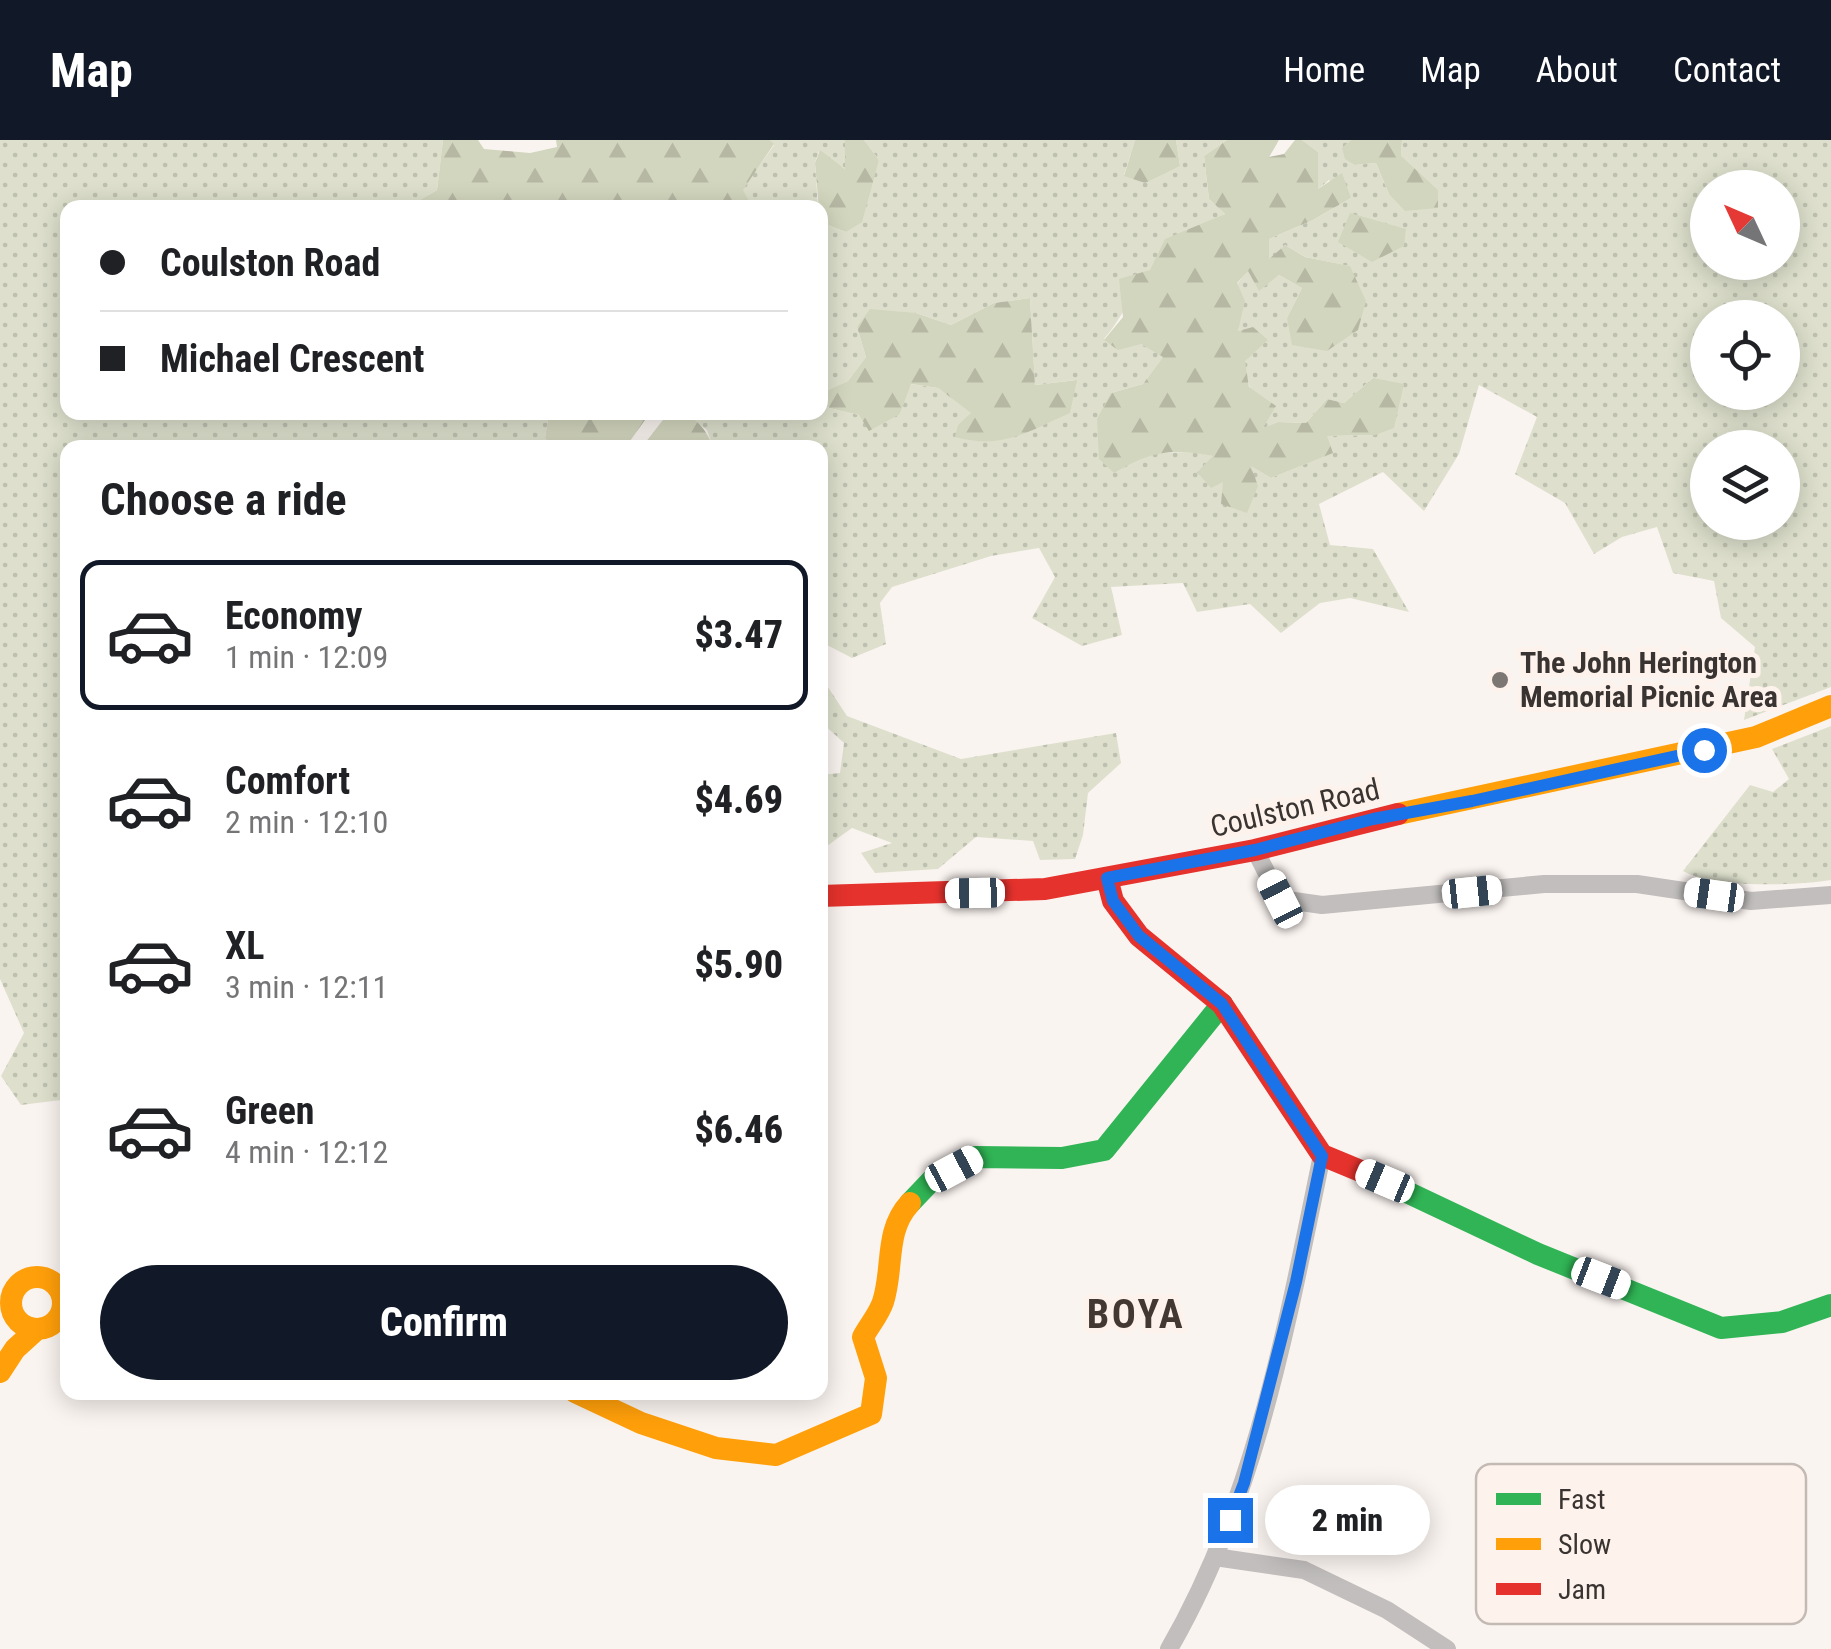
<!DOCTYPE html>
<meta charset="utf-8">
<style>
body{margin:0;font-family:"Roboto Condensed",sans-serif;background:#f2f2f2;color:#202124;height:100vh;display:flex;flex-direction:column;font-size:38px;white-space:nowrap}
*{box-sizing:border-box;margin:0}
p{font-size:32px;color:#757577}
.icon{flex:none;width:55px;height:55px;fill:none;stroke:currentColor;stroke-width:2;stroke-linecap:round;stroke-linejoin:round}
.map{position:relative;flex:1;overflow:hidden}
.side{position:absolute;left:60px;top:300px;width:768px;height:960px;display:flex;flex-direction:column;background:#fff;border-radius:20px;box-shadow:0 5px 25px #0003}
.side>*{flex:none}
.banner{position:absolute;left:60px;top:60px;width:768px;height:220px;border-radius:20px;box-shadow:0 5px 25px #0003;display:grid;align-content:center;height:220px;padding:0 40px;background:#fff}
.needle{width:65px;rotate:314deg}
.buttons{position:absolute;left:1690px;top:30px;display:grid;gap:20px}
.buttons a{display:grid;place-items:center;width:110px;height:110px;border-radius:50%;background:#fff;box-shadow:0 5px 25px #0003;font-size:50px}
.end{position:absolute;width:45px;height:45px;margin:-22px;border:12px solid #1a73e8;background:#fff;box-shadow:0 0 0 5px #fff}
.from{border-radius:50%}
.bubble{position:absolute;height:70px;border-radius:35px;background:#fff;box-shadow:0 5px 25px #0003;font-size:32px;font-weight:800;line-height:70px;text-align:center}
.car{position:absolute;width:30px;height:60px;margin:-30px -15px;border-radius:12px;box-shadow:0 0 8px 2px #0007;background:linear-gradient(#fff 24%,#345 0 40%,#fff 0 76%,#345 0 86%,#fff 0)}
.banner b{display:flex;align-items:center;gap:35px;height:95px;font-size:38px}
.banner b+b{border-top:2px solid #e0e0e0}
.banner i{width:25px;height:25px;background:#202124}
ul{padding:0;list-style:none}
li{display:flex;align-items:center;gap:30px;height:150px;margin:0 20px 15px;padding:0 20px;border:5px solid transparent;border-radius:20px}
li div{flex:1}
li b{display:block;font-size:38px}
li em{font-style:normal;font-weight:800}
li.selected{border-color:#111827}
li>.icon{width:90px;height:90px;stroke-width:1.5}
h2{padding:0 40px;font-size:45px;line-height:120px}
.button{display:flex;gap:20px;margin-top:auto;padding:20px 40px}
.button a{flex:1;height:115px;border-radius:60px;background:#111827;color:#fff;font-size:40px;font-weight:800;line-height:115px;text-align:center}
header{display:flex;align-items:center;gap:60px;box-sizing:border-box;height:140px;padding:0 50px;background:#111827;color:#fff}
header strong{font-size:48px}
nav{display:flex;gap:55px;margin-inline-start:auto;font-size:35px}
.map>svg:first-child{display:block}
</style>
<header>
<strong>Map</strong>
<nav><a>Home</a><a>Map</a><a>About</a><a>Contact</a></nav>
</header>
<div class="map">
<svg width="1831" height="1509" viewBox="0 0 1831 1509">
<defs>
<pattern id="grass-dots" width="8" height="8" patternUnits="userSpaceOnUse" patternTransform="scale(2.5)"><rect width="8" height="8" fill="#dee0cd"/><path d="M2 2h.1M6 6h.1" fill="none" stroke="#bfc1b0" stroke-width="1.8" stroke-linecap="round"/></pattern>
<pattern id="forest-firs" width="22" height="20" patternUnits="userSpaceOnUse" patternTransform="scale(2.5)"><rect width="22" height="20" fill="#d3d6be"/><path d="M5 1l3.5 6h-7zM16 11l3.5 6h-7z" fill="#b6b8a4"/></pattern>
</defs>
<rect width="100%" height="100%" fill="#faf4f0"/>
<g fill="url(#grass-dots)" fill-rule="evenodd">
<path d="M0 0H443L437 50 408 67 68 68V272L549 273 545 298 552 307 68 308 67 952 61 960 21 965 1 936 24 893 0 839Z"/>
<path d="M770 0H845V29L819 11 815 23 818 67H752L742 50 774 5Z"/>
<path d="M864 0H1135L1124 35 1180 26 1176 0H1227L1204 16 1209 59 1225 74C1198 87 1168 107 1149 132 1132 154 1122 178 1104 199L1141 204 1164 216 1143 244 1111 253 1148 313 1192 312 1215 316 1197 332 1250 325 1271 338 1332 313 1326 296 1375 295 1373 238 1344 263 1327 259 1306 283 1278 282 1262 289C1252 259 1244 228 1239 197 1235 175 1248 170 1237 144L1248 130 1259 150 1279 135 1302 148 1287 178 1349 126 1305 117 1285 105 1269 120V99L1313 80 1351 58 1329 40 1317 50 1318 12 1302 0H1351L1343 8 1355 25 1376 23 1389 54 1401 15 1402 0H1831V547L1744 580 1755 507 1721 478 1714 441 1673 433 1657 387 1622 397 1594 414 1565 363 1515 334 1537 277 1479 245 1459 314 1424 371 1383 332 1319 364 1330 405 1373 409 1409 472 1350 458 1320 463 1281 493 1250 464 1197 472 1183 443 1111 447 1122 495 1082 506 1032 478 1055 437 1039 408 991 416 892 447 880 463 886 504 852 518 825 504 820 511V431L823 430 824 398 820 396V308L713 307 707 290 684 273 820 272V82L846 92 879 20ZM1708 48H1782V122H1708ZM1030 158 1035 245 1076 240 972 273 938 248 910 244 900 274 859 275 829 268 823 253 848 241 866 217 857 187 916 173 951 185 994 163ZM1708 178H1782V252H1708ZM1708 308H1782V382H1708Z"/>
<path d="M820 535 847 576 961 619 1116 593 1121 623 1088 653 1083 695 1075 719 1040 720 1033 701 976 697 938 729 875 733 861 713 892 703 852 688 820 711V635L840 633 844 603 820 581Z"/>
<path d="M1831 586V740C1796 746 1713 748 1683 731L1750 645 1773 652 1789 639 1772 609Z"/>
</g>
<g fill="url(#forest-firs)">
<path d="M443 0H478L484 9 530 13 557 7 556 0H770L774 4 743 50 752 67H408L437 50Z"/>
<path d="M845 0H864L879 20 862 82 846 92 820 82 815 23 820 10 845 29Z"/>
<path d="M1135 0H1176L1180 26 1145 43 1124 36Z"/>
<path d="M1227 0H1279L1269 17 1284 14 1295 0H1302L1318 12V49L1342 33 1351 58 1313 80 1269 99V119L1285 105 1305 117 1350 126 1366 161 1358 190 1327 211 1292 205 1287 178 1302 148 1279 135 1259 151 1248 131 1237 143 1245 161 1238 191 1253 187 1268 200 1245 221 1249 247 1276 266 1263 288 1278 282 1306 283 1327 259 1344 263 1373 238 1404 244 1394 288 1375 295 1327 296 1333 313 1271 338 1251 326 1258 346 1247 373 1221 364 1223 342 1211 348 1197 332 1213 316C1169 308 1152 311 1114 333L1099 319 1097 279 1111 253 1143 244 1163 217 1141 204 1118 210 1104 200 1123 177 1119 139 1150 130 1165 99 1225 74 1209 59 1204 16Z"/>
<path d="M1351 0H1402L1401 16 1438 50V68L1405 71 1389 54 1376 23 1355 25 1345 19 1342 8Z"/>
<path d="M1350 73 1406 89 1404 106 1372 122 1338 102Z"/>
<path d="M1030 158 1035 245 1077 240 1070 273C1026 292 1004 310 955 297L958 285 971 273 938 248 911 244 900 274 869 291 859 275 829 268 822 253 848 241 866 217 857 187 870 169 916 173 951 185 994 163Z"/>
<path d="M669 272C692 272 705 286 713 307H642Z"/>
<path d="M549 273V272L650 273 625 308 552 307 545 298Z"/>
</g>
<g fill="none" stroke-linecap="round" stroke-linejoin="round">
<g stroke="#c1bebd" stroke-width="18">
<path d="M1255 710 1280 759 1322 765 1544 744H1637L1751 761 1831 755"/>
<path d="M1215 1417 1304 1430 1387 1470 1447 1509"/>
<path d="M1169 1509C1256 1359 1287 1184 1322 1015"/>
</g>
<g stroke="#30b455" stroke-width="22">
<path d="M1375 1037 1538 1114 1721 1188 1782 1182 1831 1165"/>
<path d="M910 1063 931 1041 976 1017 1062 1018 1104 1010 1222 864"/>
</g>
<g stroke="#ff9f0a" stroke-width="22">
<path d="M1398 674 1756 597 1831 566"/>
<circle cx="37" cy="1163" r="26"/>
<path d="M0 1232 15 1209 37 1189"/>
<path d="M575 1252 641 1283 716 1308 776 1315 871 1274 876 1238 863 1197C869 1186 879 1174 883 1162 894 1128 884 1091 910 1063"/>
</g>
<g stroke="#e5322d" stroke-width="22">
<path d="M1107 738 1113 761 1139 796 1222 864 1322 1015 1375 1037"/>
<path d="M820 756 1045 749 1255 710 1398 674"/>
</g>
</g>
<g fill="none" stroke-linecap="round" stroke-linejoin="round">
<path stroke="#1a73e8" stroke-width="12" d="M1230 1380 1244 1343 1296 1142 1322 1016 1222 864 1139 796 1113 761 1107 738 1255 710 1373 679 1472 661 1704 610"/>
</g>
<circle fill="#7d7774" stroke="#fef3ec" stroke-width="4" cx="1500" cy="540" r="10"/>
<g text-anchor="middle" stroke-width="10" stroke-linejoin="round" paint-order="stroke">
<g font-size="30" font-weight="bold" fill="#393431" stroke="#fef3ec" text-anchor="start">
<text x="1520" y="533">The John Herington<tspan x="1520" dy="34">Memorial Picnic Area</tspan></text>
</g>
<g font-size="30" fill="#393431" stroke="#fef3ec">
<text transform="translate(1295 668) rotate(-13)" y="10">Coulston Road</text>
</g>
<g font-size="40" font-weight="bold" letter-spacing="2.5" fill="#433932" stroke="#fef3ec">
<text x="1136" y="1188">BOYA</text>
</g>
</g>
<rect x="1476" y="1324" width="330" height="160" rx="15" fill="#fef3ec" stroke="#c3bab4" stroke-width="2.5"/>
<rect x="1496" y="1353" width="45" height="12" fill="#30b455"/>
<rect x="1496" y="1398" width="45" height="12" fill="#ff9f0a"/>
<rect x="1496" y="1443" width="45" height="12" fill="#e5322d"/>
<g font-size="28" fill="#393431">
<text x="1558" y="1369">Fast</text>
<text x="1558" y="1414">Slow</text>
<text x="1558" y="1459">Jam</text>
</g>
</svg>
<div class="buttons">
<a><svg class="needle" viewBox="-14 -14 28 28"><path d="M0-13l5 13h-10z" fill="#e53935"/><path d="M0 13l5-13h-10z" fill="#757577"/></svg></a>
<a><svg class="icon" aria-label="locate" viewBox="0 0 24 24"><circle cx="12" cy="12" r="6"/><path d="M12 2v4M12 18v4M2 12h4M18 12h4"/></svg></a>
<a><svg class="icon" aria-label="layers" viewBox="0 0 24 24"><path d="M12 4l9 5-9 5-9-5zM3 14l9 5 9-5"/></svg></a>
</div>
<i class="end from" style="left:1704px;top:610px"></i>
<i class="end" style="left:1230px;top:1380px"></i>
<div class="bubble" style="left:1265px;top:1345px;width:165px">2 min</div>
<i class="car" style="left:1472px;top:752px;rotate:84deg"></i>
<i class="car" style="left:975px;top:753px;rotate:269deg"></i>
<i class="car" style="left:1714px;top:755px;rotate:278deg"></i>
<i class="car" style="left:1280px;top:759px;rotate:333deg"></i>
<i class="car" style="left:954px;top:1029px;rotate:62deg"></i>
<i class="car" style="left:1385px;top:1041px;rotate:293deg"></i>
<i class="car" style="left:1601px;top:1138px;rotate:111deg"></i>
<div class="banner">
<b><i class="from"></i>Coulston Road</b>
<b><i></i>Michael Crescent</b>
</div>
<section class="side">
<h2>Choose a ride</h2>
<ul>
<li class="selected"><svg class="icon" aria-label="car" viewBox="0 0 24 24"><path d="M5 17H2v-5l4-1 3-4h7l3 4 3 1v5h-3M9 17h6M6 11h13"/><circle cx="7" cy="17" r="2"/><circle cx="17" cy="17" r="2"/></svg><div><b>Economy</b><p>1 min · 12:09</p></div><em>$3.47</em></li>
<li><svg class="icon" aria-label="car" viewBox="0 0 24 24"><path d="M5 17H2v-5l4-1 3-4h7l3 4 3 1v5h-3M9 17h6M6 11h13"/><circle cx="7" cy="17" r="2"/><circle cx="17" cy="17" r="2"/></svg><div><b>Comfort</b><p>2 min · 12:10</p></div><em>$4.69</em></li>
<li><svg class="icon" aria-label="car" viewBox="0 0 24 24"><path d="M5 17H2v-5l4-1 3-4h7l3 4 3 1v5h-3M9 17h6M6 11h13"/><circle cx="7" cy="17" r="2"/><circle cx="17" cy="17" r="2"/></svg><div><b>XL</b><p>3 min · 12:11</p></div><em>$5.90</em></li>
<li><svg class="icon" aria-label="car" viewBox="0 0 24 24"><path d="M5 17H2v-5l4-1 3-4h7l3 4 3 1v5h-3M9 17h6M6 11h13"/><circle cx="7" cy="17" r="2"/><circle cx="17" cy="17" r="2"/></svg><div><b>Green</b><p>4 min · 12:12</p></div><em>$6.46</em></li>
</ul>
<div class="button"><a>Confirm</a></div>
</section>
</div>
